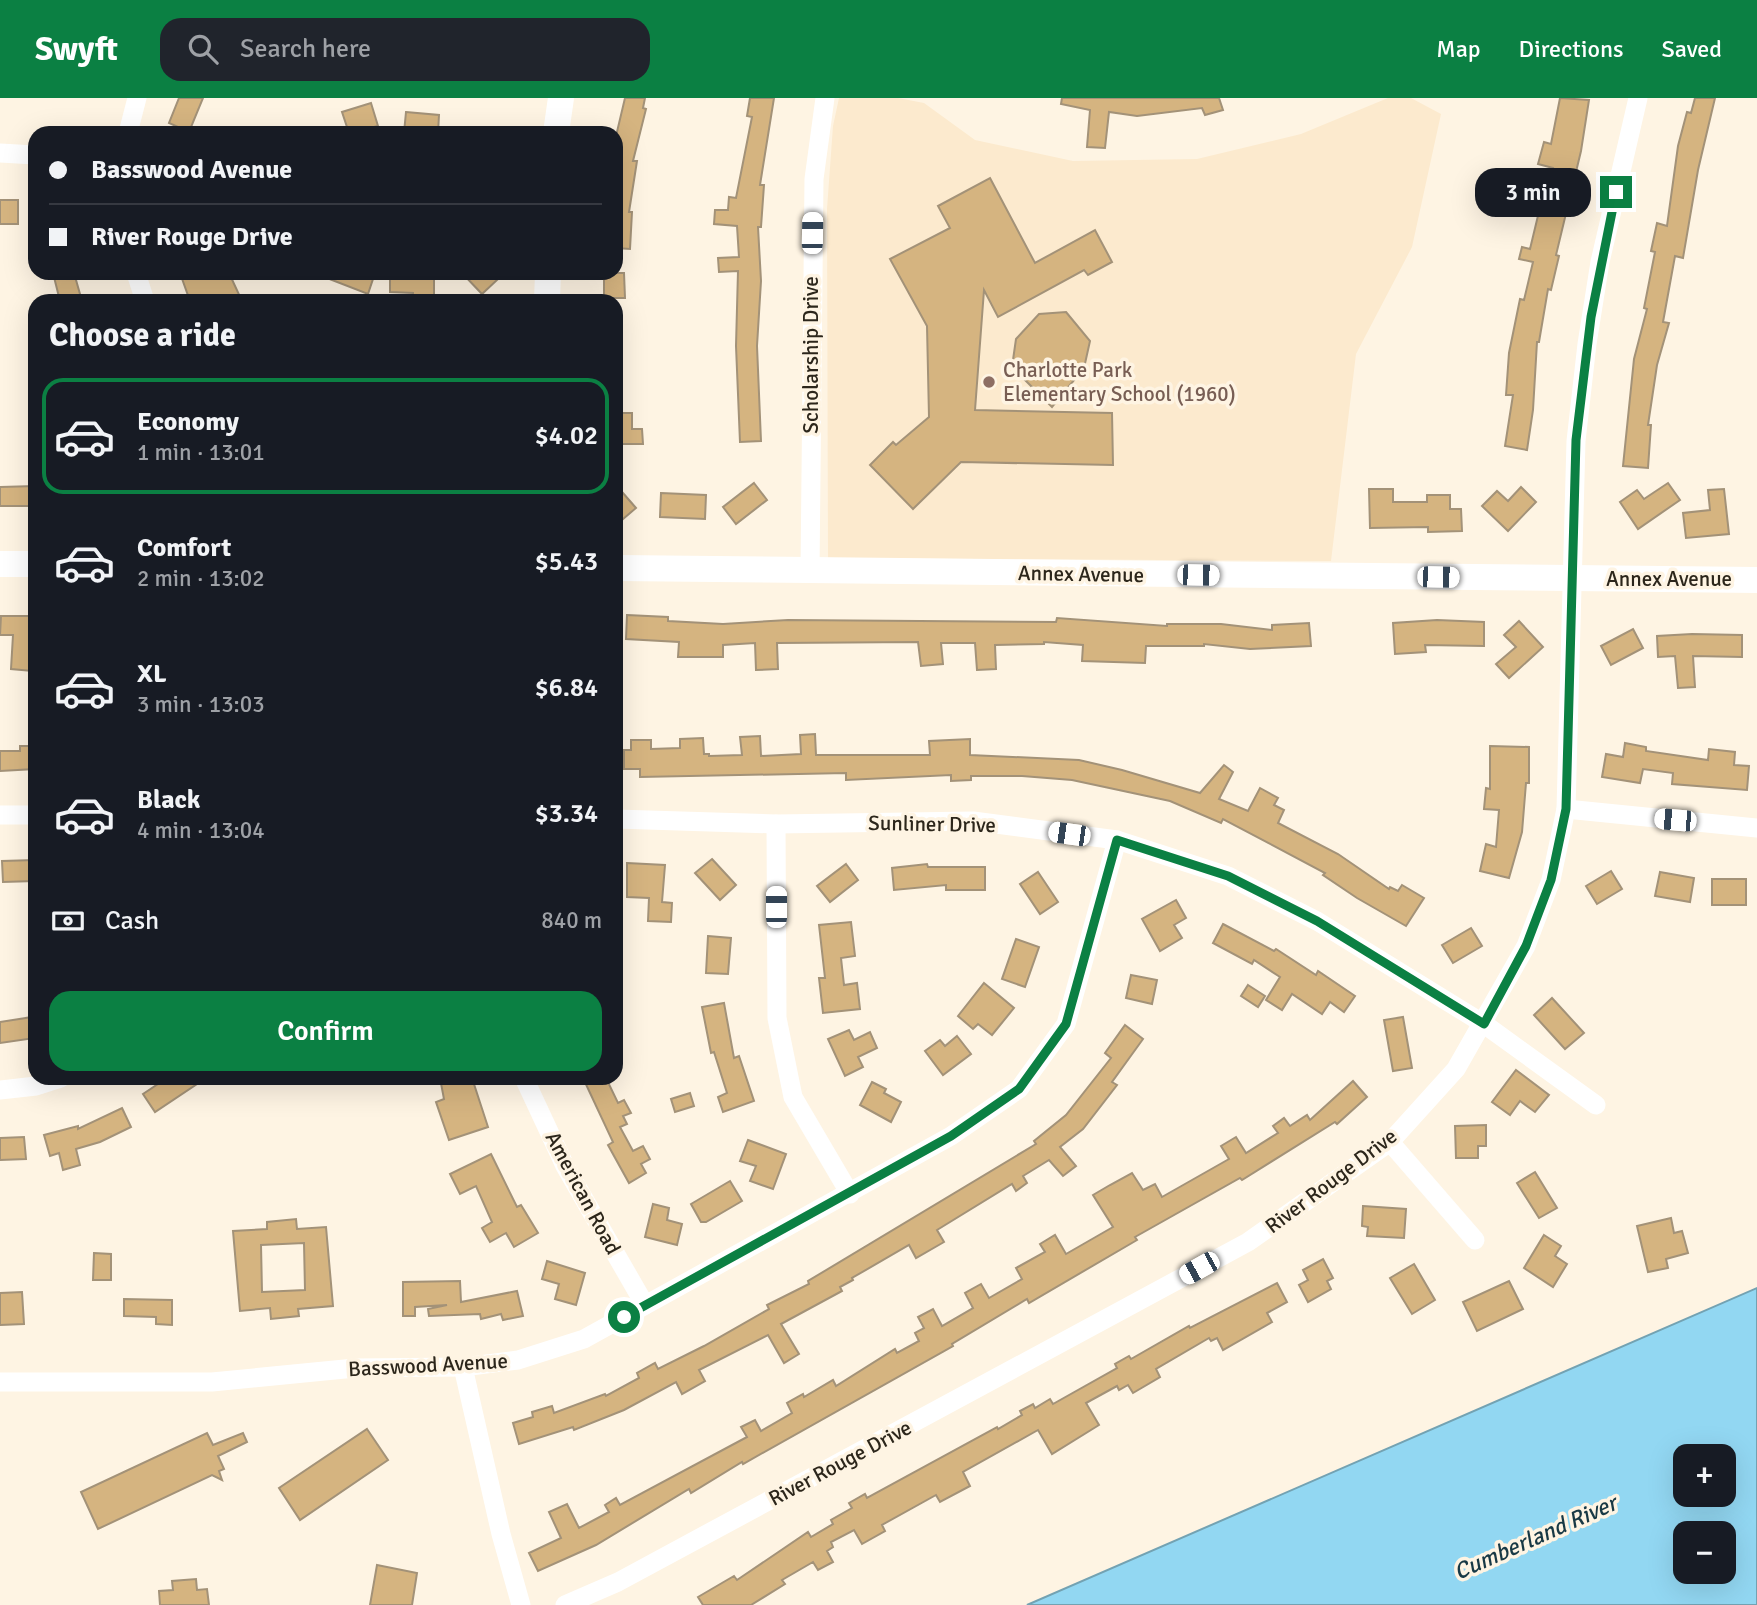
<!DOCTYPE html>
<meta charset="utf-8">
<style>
body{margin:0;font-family:Signika,sans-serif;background:#20242c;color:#f1f3f6;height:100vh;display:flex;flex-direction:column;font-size:26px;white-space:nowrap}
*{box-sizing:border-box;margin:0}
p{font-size:23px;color:#9ea1a6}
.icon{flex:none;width:38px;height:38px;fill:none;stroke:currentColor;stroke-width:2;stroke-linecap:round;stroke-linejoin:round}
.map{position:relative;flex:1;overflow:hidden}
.sheet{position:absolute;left:28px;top:196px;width:595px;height:791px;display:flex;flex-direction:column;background:#171b24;border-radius:21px;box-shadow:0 7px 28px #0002}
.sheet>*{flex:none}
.top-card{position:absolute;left:28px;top:28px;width:595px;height:154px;border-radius:21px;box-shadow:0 7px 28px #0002;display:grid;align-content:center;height:154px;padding:0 21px;background:#171b24}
.tools{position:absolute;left:1673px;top:1346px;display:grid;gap:14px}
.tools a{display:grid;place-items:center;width:63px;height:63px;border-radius:14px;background:#171b24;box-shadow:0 7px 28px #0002;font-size:35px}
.end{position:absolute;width:32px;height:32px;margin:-16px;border:9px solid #0b8043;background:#fff;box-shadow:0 0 0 4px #fff}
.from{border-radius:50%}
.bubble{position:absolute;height:49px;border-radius:21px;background:#171b24;box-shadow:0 7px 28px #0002;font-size:23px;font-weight:600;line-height:49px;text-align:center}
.car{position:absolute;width:21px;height:42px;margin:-21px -10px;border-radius:9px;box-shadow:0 0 5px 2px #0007;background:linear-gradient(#fff 24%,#345 0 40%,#fff 0 76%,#345 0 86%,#fff 0)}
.top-card b{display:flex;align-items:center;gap:24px;height:66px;font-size:26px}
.top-card b+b{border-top:2px solid #363941}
.top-card i{width:18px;height:18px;background:#f1f3f6}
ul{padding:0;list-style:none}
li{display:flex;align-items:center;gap:21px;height:116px;margin:0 14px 10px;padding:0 7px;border:4px solid transparent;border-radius:21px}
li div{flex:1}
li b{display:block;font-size:26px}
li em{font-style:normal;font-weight:600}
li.selected{border-color:#0b8043}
li>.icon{width:63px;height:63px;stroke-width:1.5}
h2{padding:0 21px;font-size:32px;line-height:84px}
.pay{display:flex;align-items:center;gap:18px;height:77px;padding:0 21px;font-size:26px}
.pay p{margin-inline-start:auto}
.primary-button{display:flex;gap:14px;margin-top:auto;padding:14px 21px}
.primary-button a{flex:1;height:80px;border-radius:21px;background:#0b8043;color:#fff;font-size:28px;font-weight:600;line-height:80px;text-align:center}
header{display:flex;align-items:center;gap:42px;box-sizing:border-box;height:98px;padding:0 35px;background:#0b8043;color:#fff}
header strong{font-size:33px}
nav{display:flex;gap:38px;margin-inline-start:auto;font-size:24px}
.search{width:490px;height:63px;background:#20242c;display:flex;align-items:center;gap:18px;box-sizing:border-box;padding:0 24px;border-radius:21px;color:#9ea1a6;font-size:26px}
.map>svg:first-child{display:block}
</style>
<header>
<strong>Swyft</strong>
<div class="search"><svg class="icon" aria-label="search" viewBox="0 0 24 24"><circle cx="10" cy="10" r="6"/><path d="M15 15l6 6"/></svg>Search here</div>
<nav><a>Map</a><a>Directions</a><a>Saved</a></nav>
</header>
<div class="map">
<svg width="1757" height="1507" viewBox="0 0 1757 1507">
<rect width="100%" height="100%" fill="#fef4e3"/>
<path fill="#fceace" d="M839 0H898L924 5 975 42 1073 63 1197 61 1301 36 1388 0H1411L1441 16 1412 149 1356 256 1331 463 828 460 827 111 833 28Z"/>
<path fill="#92d7f2" stroke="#73a2b2" stroke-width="2" fill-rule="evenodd" d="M1757 1190V1507H1027ZM1685 1358H1724V1396H1685ZM1685 1435H1724V1474H1685Z"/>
<g fill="#d5b480" stroke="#a39278" stroke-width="2" fill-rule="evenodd">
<path d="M179 0H203L189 34 169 25Z"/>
<path d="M625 0H645L643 10 646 11 633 63H637L629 114H632L630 151 616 150V38Z"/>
<path d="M750 0H774L760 87H764L761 129H758L761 183 757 248 761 343 740 344 736 248 738 173 719 174 718 160 739 159 737 128 714 126 715 112H728L729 99 736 100 752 19 747 18Z"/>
<path d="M1062 0H1219L1223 12 1205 17 1202 10 1137 18 1109 14 1105 50 1087 49 1090 12 1061 6Z"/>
<path d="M1560 0 1589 2 1581 53 1556 157 1559 158 1551 192 1548 191 1539 244H1537L1533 312 1527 352 1505 348 1513 297H1506L1509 255 1520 201 1524 202 1533 164 1519 161 1522 149 1530 151 1542 101 1545 102 1553 70 1538 66 1544 44 1551 46Z"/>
<path d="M1695 0H1715L1698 72 1683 160 1675 158 1663 224 1669 225 1657 267 1648 327H1651L1648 370 1623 368 1634 261 1647 211 1644 210 1655 154 1651 153 1657 125 1667 128 1678 48 1687 14 1691 15Z"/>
<path d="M371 5 378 28 349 35 342 14Z"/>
<path d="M406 14 439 17 438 35H404Z"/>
<path d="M990 80 1035 165 1095 132 1112 164 1088 177 1084 172 998 219 984 192 975 312 1112 315 1113 367 961 364 913 411 870 367 893 344 896 347 929 319 927 228 890 161 950 130 938 108Z"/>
<rect x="0" y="102" width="18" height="24"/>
<path d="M53 175H74L82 203H60Z"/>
<path d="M180 175H229L242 203H190Z"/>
<path d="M314 175H375L368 196Z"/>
<path d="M390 175H434V203H413V195L390 194Z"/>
<path d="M462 175H491L497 182 482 196Z"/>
<path d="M604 175H624L625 200H604Z"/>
<path d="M1066 214 1090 243 1084 270 1052 309 1012 269 1016 241 1039 216Z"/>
<path d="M616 315H632V331H642L643 346H616Z"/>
<path d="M754 385 767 402 736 426 723 409Z"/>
<path d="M1668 385 1680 402 1638 431 1620 404 1637 392 1644 401Z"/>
<path d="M616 387 636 410 616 427Z"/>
<path d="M35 388V408H0V389Z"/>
<path d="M1521 389 1536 404 1508 433 1482 408 1497 393 1508 403Z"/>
<path d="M1369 391H1393V404H1427V397H1450V411H1461L1462 433 1428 434V429L1370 430Z"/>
<path d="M1724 391 1729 436 1686 440 1683 415 1710 412 1708 392Z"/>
<path d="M661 395 706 397 705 421 660 419Z"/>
<path d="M627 517 668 519V523L723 526 788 522 1056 524 1057 520 1167 528V526H1221L1272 532V527L1309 525 1311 548 1250 551 1204 546V548H1146L1145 565 1082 563 1083 547 1044 544V546L995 547 996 571 977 572 975 545H941L943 566 921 568 918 544 777 545 778 571 756 572 755 545 723 547V559H678L679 544 626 541Z"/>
<path d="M1 518H34L32 573 11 571 13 537H0Z"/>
<path d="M1437 522 1484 524V548L1425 547 1426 554 1395 556 1393 525Z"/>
<path d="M1519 523 1543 549 1509 580 1496 566 1516 549 1504 537Z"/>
<path d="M1633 531 1643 550 1611 567 1601 548Z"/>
<path d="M1692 536 1742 537V559L1693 558 1695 589 1678 590 1675 558 1658 559 1657 538Z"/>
<path d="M815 636 816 657H930L929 643 970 641V657L1079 662 1122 672 1200 695 1224 667 1233 674 1219 701 1248 713 1260 690 1278 700 1274 707 1284 712 1278 725 1338 756 1389 791 1390 789 1398 793 1402 787 1424 800 1406 828 1357 800 1323 777 1325 775 1223 721 1221 725 1170 703 1072 682 1022 678H971V682L951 683V677L846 682V675L640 679V671H624V652H631V642H651V651L680 650V641L703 640 704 656H709V658L742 657 740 639 760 638 761 658 801 656 800 637Z"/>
<path d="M1625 645 1646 649V653L1708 662 1709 651 1735 654 1734 667 1749 668 1747 692 1672 686 1673 675 1643 671 1640 685 1602 679 1606 656 1623 659Z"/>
<path d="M20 648H35V671L0 673V653H20Z"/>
<path d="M1490 648 1529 649V685H1526L1522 734 1509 780 1480 773 1486 746 1496 749 1499 712 1484 711 1486 690 1490 691Z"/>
<path d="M712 761 736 787 720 802 695 775Z"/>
<path d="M35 762V783L3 784 2 763Z"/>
<path d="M627 765 665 767 662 804 672 805 671 824 648 823 649 800 627 799Z"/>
<path d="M846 766 858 782 830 804 817 788Z"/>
<path d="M927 766 928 769H985V792H946V787L894 792 892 770Z"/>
<path d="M1611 773 1622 791 1597 806 1586 788Z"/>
<path d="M1038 774 1058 804 1040 816 1020 786Z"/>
<path d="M1660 774 1694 780 1690 804 1655 798Z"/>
<rect x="1712" y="781" width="34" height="26"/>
<path d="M1176 802 1186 820 1174 827 1182 840 1160 853 1142 821Z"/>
<path d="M851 824 855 858 841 860 844 887 857 885 860 911 823 915 819 880H825L819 827Z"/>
<path d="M1223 826 1274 853 1276 851 1316 877 1318 873 1355 898 1344 914 1330 904 1322 916 1292 896 1282 912 1266 902 1280 879 1254 862 1252 866 1213 845Z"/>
<path d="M1471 830 1482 848 1453 865 1442 847Z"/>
<path d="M708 838 731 840 728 876 706 875Z"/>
<path d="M1016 841 1039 849 1025 889 1002 881Z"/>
<path d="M1131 877 1157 882 1152 906 1126 900Z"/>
<path d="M984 885 1014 910 992 937 978 926 973 931 958 918Z"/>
<path d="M1248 887 1265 898 1258 909 1241 898Z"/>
<path d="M1552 900 1584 935 1565 951 1534 917Z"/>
<path d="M724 905 734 960 739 958 754 1003 723 1014 718 999 727 995 714 954 711 955 702 909Z"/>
<path d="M32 919 35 940 0 945V924Z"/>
<path d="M1403 919 1412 970 1393 973 1384 922Z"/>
<path d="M1125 927 1143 941 1112 984 1117 987 1083 1031 1060 1049 1076 1068 1063 1078 1049 1062 1023 1078 1027 1085 1016 1093 1012 1086 937 1132 944 1144 916 1160 909 1147 852 1180 853 1182 840 1189 842 1193 781 1226 799 1256 784 1265 768 1237 699 1272 705 1283 682 1296 676 1284 624 1312 574 1332 573 1329 519 1346 513 1325 533 1319 532 1314 552 1308 554 1315 605 1296 606 1298 639 1280 637 1275 655 1265 658 1271 704 1248 769 1211 767 1207 809 1186 808 1183 1036 1046 1034 1043 1066 1017 1111 960 1105 955Z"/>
<path d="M849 932 854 942 870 934 877 950 858 959 863 969 845 978 828 941Z"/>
<path d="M957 938 971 956 943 977 925 953 940 942 945 948Z"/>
<path d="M1516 972 1549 997 1535 1014 1520 1003 1510 1017 1492 1004Z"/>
<path d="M167 980H206L155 1014 143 996Z"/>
<path d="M440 980H472L488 1029 449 1042 436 1004 444 1001Z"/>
<path d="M583 980H606L618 1005 624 1002 631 1015 623 1018 627 1026 620 1029 633 1053 643 1048 650 1061 641 1066 646 1075 629 1085 608 1047 613 1044Z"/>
<path d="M1353 983 1367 999 1337 1026 1335 1024 1242 1082 1240 1080 1135 1139 1137 1142 1029 1205 1027 1201 952 1246 953 1248 743 1366 742 1364 691 1395 689 1391 596 1447 538 1473 529 1455 561 1440 549 1414 567 1406 579 1430 609 1414 605 1407 616 1400 620 1407 747 1339 741 1329 755 1322 761 1333 792 1315 787 1305 803 1296 804 1299 833 1282 836 1288 895 1251 897 1255 919 1243 915 1235 924 1230 918 1219 933 1211 942 1228 973 1210 965 1195 981 1186 989 1200 1022 1181 1016 1170 1045 1154 1040 1146 1055 1137 1066 1156 1113 1129 1093 1097 1110 1087 1132 1075 1143 1092 1155 1086 1162 1099 1229 1061 1221 1048 1236 1039 1246 1055 1278 1035 1273 1028 1284 1020 1290 1028 1307 1017 1310 1022Z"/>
<path d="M872 984 886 991 884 995 901 1004 891 1024 860 1007Z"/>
<path d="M690 995 694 1008 675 1014 671 1001Z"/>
<path d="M122 1010 131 1029 100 1044 76 1051 80 1067 63 1072 59 1055 50 1058 44 1037 78 1028V1031Z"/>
<path d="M1486 1027V1048H1478V1060H1456L1455 1028Z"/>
<path d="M24 1039 26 1061 0 1062V1040Z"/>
<path d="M748 1042 786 1056 773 1091 750 1083 756 1068 740 1063Z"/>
<path d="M491 1056 517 1109 521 1107 538 1135 514 1149 506 1135 490 1144 482 1130 492 1124 476 1088 460 1096 450 1076Z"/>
<path d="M1535 1074 1557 1110 1539 1120 1517 1085Z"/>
<path d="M730 1083 742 1103 706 1124H701L691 1106Z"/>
<path d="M653 1106 669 1110 667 1122 682 1126 677 1147 645 1139Z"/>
<path d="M1363 1108 1406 1111 1404 1140 1367 1138 1368 1129 1362 1128Z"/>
<path d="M1671 1120 1674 1135 1682 1133 1688 1155 1666 1161 1668 1170 1648 1174 1637 1128Z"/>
<path d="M296 1121 297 1131 326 1129 333 1208 298 1211 299 1218 271 1221 270 1210 240 1213 233 1133 267 1131V1124ZM304 1145 305 1192 262 1194 261 1147Z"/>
<path d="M1544 1137 1561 1148 1555 1158 1567 1166 1553 1189 1524 1170Z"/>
<path d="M94 1155 111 1156V1182H93Z"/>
<path d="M1323 1161 1333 1180 1327 1183 1331 1191 1308 1204 1299 1187 1308 1182 1303 1172Z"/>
<path d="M547 1163 585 1175 576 1207 555 1201 559 1186 542 1181Z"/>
<path d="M1414 1166 1435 1202 1412 1216 1390 1180Z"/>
<path d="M460 1183 461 1204 517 1193 523 1218 503 1222 501 1216 481 1221 480 1216 429 1218 428 1211 447 1207 415 1209V1218H403V1184Z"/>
<path d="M1509 1183 1523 1211 1477 1233 1463 1204Z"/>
<path d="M1277 1185 1287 1204 1267 1215 1272 1224 1223 1252 1217 1240 1211 1243 1209 1240 1156 1271 1160 1279 1133 1295 1128 1287 1119 1292 1117 1288 1086 1305 1099 1327 1052 1356 1038 1332 963 1374 970 1388 940 1404 936 1397 882 1427 885 1433 862 1446 854 1432 831 1444 833 1449 827 1453 833 1464 818 1472 813 1464 782 1482 785 1486 751 1507H703L698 1499 734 1478 737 1482 808 1434 811 1439 833 1426 831 1422 852 1410 849 1405 865 1396 867 1400 997 1329 998 1331 1022 1317 1020 1313 1033 1306 1035 1310 1050 1301 1053 1306 1117 1270 1115 1266 1129 1258 1131 1261 1189 1228 1190 1230Z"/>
<path d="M22 1194 24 1226 0 1227V1195Z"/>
<path d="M124 1201 172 1202V1227L156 1226V1219L124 1218Z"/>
<path d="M367 1331 388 1362 300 1422 279 1390Z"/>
<path d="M207 1335 213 1347 243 1335 247 1344 218 1358 224 1371 219 1373 222 1382 212 1377 98 1431 81 1394Z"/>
<path d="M377 1467 417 1475 412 1507H370Z"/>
<path d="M196 1481 197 1492 207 1491 209 1507H160L159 1493 173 1492 172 1483Z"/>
</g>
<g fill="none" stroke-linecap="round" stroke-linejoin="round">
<g stroke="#fff" stroke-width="19">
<path d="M128 35 137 0"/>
<path d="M0 55 35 57"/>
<path d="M136 175 145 203"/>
<path d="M810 474 814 81 825 0"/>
<path d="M1566 711 1757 730"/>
<path d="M0 717H35"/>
<path d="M616 721 776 726 973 723 1117 742 1228 778 1317 823 1484 926 1596 1007"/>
<path d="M776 726 777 920 793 999 850 1096"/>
<path d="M524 980 565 1068 645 1207"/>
<path d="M0 992 36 988 61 980"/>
<path d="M1390 1044 1475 1142"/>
<path d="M463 1269 501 1436 521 1507"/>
<path d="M0 1284H212L355 1270 463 1269 518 1262 584 1241 951 1038 1019 991 1066 926 1117 742"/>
<path d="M565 1507 618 1484 1248 1144 1390 1044 1456 971 1526 848 1551 782 1566 711 1576 343 1587 246 1600 164 1638 0"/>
</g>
<g stroke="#fff" stroke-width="26">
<path d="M556 35 561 0"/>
<path d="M547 203 548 175"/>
<path d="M0 466H35"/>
<path d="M616 470 1757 482"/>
</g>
</g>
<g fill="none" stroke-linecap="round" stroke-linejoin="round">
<path stroke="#0b8043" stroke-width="9" d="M624 1219 951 1038 1019 991 1066 926 1117 742 1228 778 1317 823 1484 926 1526 848 1551 782 1566 711 1576 342 1591 219 1616 94"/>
</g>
<circle fill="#8d6e63" stroke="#fef4e3" stroke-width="2.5" cx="989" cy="284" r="7"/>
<g text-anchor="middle" stroke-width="7" stroke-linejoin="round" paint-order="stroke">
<g font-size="21" fill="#2c261b" stroke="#fef4e3">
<text transform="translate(811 257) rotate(-90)" y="7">Scholarship Drive</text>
<text transform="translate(1081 476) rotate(1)" y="7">Annex Avenue</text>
<text x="1669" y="488">Annex Avenue</text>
<text transform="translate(932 726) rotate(1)" y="7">Sunliner Drive</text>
<text transform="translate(1331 1083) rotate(-37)" y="7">River Rouge Drive</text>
<text transform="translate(583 1095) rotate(62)" y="7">American Road</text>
<text transform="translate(428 1267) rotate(-3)" y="7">Basswood Avenue</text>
<text transform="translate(840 1365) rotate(-28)" y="7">River Rouge Drive</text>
</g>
<g font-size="21" fill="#785e54" stroke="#fef4e3" text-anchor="start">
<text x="1003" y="279">Charlotte Park<tspan x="1003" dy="24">Elementary School (1960)</tspan></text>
</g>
<g font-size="23" font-style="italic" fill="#183945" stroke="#fef4e3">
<text transform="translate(1535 1439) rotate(-24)" y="8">Cumberland River</text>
</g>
</g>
</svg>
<div class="tools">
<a>+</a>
<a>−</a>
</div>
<i class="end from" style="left:624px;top:1219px"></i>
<i class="end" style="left:1616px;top:94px"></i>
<div class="bubble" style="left:1475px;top:70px;width:116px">3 min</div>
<i class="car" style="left:812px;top:135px;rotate:1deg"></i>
<i class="car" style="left:1198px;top:477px;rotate:91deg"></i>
<i class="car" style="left:1438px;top:479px;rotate:91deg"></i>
<i class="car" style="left:1675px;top:722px;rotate:275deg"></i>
<i class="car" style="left:1069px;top:736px;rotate:278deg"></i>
<i class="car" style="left:776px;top:809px;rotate:0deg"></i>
<i class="car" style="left:1199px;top:1170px;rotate:241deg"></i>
<div class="top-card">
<b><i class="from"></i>Basswood Avenue</b>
<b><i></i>River Rouge Drive</b>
</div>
<section class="sheet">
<h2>Choose a ride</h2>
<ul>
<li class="selected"><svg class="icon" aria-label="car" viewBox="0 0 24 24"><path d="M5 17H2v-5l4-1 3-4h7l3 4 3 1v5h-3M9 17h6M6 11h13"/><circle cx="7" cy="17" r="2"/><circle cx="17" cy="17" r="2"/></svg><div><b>Economy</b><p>1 min · 13:01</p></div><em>$4.02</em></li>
<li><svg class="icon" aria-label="car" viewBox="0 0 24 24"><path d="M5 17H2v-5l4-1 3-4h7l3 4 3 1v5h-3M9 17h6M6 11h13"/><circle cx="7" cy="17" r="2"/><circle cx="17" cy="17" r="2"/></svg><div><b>Comfort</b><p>2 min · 13:02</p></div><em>$5.43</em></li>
<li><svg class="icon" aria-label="car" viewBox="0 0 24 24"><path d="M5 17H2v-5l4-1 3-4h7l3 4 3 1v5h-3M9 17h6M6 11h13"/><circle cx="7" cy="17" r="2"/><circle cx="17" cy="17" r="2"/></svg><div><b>XL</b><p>3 min · 13:03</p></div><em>$6.84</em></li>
<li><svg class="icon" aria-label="car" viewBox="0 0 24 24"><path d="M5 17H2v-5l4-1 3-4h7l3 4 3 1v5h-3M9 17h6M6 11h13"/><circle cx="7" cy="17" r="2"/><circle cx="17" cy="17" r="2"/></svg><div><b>Black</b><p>4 min · 13:04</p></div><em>$3.34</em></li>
</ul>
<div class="pay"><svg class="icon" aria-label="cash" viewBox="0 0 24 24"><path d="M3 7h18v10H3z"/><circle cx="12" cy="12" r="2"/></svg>Cash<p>840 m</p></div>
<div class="primary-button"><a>Confirm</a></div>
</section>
</div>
